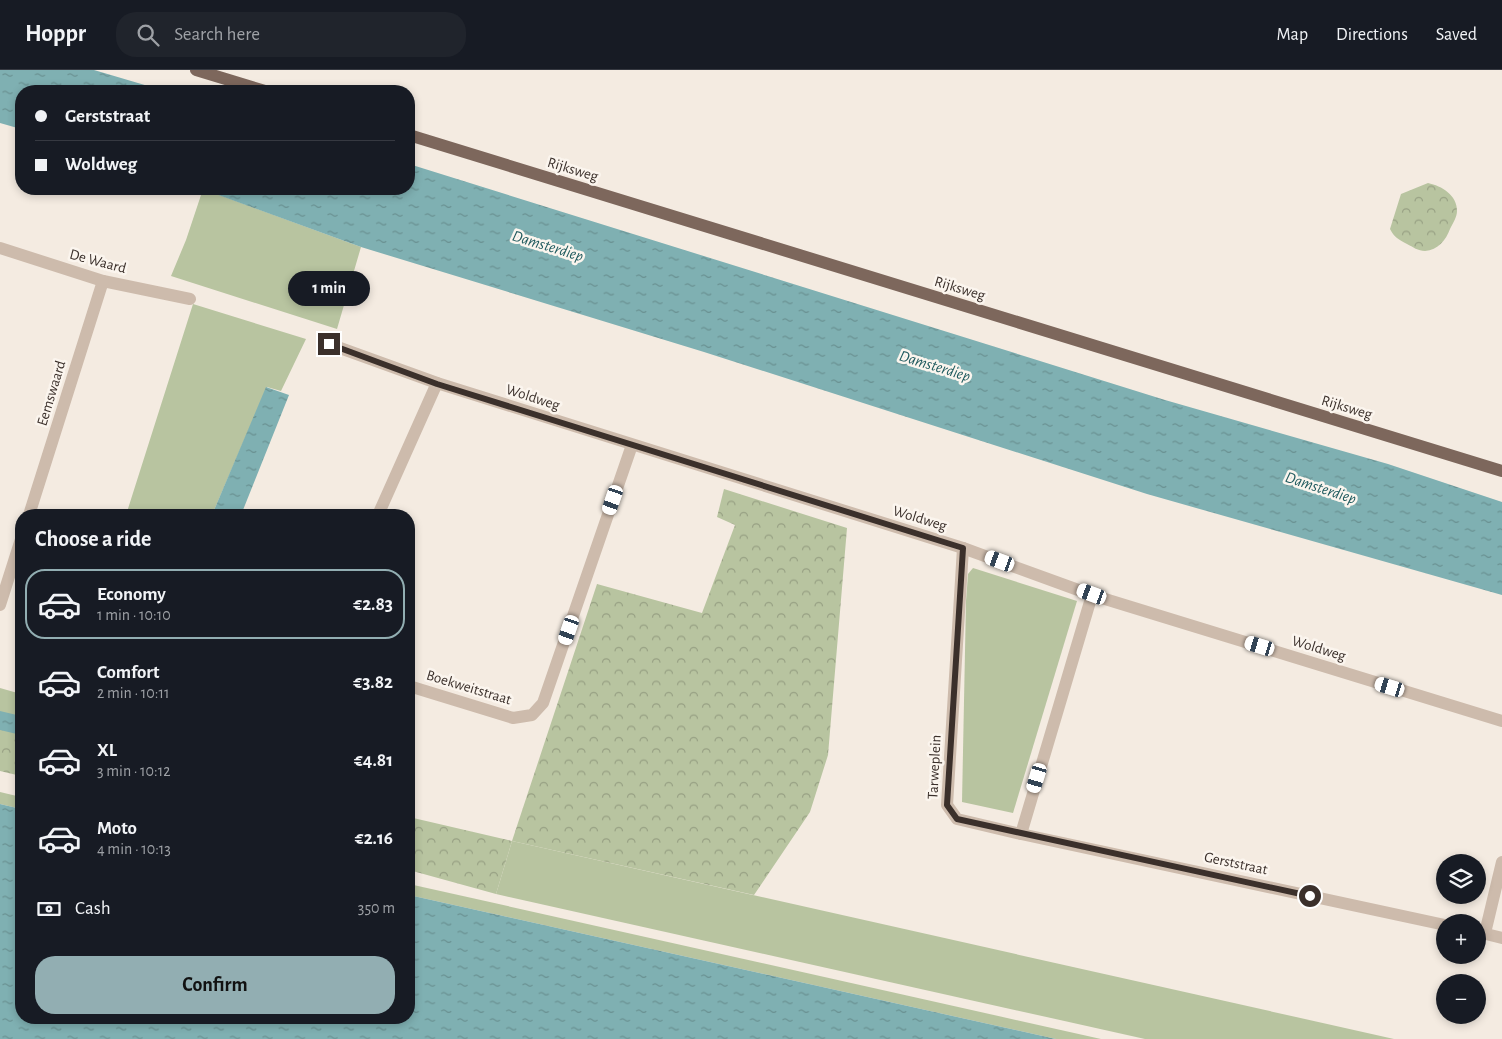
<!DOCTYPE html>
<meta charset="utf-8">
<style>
body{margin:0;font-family:"Alegreya Sans",sans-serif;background:#20242c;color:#f1f3f6;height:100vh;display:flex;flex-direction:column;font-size:19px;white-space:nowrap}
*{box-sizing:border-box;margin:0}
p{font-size:16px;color:#9ea1a6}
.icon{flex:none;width:28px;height:28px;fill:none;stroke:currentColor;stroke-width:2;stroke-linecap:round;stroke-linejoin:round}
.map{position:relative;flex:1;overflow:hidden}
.drawer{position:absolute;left:15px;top:439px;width:400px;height:515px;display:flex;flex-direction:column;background:#171b24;border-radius:20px;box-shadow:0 2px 8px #0003}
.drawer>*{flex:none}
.top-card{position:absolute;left:15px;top:15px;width:400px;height:110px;border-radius:20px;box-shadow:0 2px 8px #0003;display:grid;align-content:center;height:110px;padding:0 20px;background:#171b24}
.controls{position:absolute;left:1436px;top:784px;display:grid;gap:10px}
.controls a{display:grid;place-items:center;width:50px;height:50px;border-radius:50%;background:#171b24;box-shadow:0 2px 8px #0003;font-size:25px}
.end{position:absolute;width:22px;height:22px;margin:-11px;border:6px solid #3b302b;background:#fff;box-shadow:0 0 0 2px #fff}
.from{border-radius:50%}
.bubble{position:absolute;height:35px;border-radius:18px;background:#171b24;box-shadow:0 2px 8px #0003;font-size:16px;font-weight:600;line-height:35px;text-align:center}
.car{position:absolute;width:15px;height:30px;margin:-15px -8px;border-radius:6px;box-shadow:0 0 4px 1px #0007;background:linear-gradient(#fff 24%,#345 0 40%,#fff 0 76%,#345 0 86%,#fff 0)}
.top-card b{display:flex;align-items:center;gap:18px;height:48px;font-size:19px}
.top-card b+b{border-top:1px solid #363941}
.top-card i{width:12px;height:12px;background:#f1f3f6}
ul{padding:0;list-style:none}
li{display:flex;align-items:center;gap:15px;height:70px;margin:0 10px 8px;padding:0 10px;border:2px solid transparent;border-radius:20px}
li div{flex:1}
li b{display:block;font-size:19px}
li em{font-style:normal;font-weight:600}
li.current{border-color:#92aeb2}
li>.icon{width:45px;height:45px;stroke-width:1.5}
h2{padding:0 20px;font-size:22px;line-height:60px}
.pay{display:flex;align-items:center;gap:12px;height:55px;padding:0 20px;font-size:19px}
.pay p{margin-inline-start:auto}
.primary-button{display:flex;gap:10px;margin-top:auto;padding:10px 20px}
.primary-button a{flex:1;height:58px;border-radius:20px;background:#92aeb2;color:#111;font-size:20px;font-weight:600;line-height:58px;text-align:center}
header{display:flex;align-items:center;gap:30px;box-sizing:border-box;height:70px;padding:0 25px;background:#171b24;border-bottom:1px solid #363941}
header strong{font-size:24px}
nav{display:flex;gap:28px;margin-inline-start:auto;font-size:18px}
.search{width:350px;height:45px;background:#20242c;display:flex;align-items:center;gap:12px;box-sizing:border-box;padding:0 18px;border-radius:20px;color:#9ea1a6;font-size:19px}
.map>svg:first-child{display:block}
</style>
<header>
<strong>Hoppr</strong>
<div class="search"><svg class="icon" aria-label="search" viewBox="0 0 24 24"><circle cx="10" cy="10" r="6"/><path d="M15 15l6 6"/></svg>Search here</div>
<nav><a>Map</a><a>Directions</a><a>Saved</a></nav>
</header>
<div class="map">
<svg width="1502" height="969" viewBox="0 0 1502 969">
<defs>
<pattern id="forest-crowns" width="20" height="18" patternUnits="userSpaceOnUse" patternTransform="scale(1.25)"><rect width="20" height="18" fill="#b8c4a0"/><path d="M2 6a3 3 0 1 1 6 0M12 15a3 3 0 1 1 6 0" fill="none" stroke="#97a083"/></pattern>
<pattern id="water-ripples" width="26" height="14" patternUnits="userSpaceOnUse" patternTransform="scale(1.25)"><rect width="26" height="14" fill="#7fb0b2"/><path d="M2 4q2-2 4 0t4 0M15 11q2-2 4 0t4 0" fill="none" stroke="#699091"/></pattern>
</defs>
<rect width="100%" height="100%" fill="#f4ebe1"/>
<g fill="#b8c4a0">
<path d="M203 119 361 177 337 259 171 206 186 170Z"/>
<path d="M193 234 306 269 281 321 267 317 212 445H126Z"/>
<path d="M973 498 1077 531 1013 743 962 732 966 531 968 504Z"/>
<path d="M0 618 21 624V661L0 657Z"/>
<path d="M0 722 21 727V739L0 734Z"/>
<path d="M512 771 1394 969H1145L496 824Z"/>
<path d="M409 814 1101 969H1056L409 825Z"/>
</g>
<g fill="url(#forest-crowns)">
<path d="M1428 113C1442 116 1457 125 1457 141 1457 147 1453 153 1450 159 1446 170 1438 180 1425 181 1418 181 1413 177 1407 174 1399 170 1394 167 1390 159L1401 124Z"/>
<path d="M724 419 847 458 828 685 810 742 754 825 512 771 496 824 409 800V747L512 771 597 514 702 543 735 455 717 447Z"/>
<path d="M0 657 21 661V706L0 701Z"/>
</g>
<g fill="url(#water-ripples)">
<path d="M0 0H94L165 21H21V59L0 53Z"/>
<path d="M409 94 1165 330 1388 394 1502 432V525L1147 424 704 282 361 177 202 119H409Z"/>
<path d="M266 317 289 325 241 445H212Z"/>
<path d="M0 641 21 646V665L0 660Z"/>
<path d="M0 734 21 739V948H409V825L1056 969H0Z"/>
</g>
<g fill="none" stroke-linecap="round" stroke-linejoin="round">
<g stroke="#cdbbac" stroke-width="12">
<path d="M0 178 103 211 190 229"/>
<path d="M329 274 437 313 963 478 1092 525 1502 651"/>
<path d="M29 445 103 211"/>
<path d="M378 445 437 313"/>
<path d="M963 478 947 735 957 749 1021 764 1092 525"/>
<path d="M0 535 21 469"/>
<path d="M409 616 513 648 532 645 543 633 632 375"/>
<path d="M1021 764 1445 855"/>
<path d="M1478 862 1502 868"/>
<path d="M1485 863 1502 792"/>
</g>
<g stroke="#7d675c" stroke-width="12">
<path d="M196 0 265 21"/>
<path d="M409 65 1502 401"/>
</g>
</g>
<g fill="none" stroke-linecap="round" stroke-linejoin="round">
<path stroke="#3b302b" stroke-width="6" d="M329 274 437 314 963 478 947 735 957 749 1310 826"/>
</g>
<g text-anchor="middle" stroke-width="5" stroke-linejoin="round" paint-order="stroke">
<g font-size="15" fill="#3b302b" stroke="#fbf5ee">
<text transform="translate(573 99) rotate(17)" y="5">Rijksweg</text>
<text transform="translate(98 191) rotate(15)" y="5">De Waard</text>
<text transform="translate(960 218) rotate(17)" y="5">Rijksweg</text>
<text transform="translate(51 323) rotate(-73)" y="5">Eemswaard</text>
<text transform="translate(533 327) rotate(18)" y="5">Woldweg</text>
<text transform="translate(1347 337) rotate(17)" y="5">Rijksweg</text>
<text transform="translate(920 448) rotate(17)" y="5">Woldweg</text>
<text transform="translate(1319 578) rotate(17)" y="5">Woldweg</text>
<text transform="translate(469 617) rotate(17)" y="5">Boekweitstraat</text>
<text transform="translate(934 697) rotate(-87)" y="5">Tarweplein</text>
<text transform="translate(1236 793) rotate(12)" y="5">Gerststraat</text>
</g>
<g font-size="16" font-style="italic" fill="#1f5a5e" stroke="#fbf5ee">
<text transform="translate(548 175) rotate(17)" y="6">Damsterdiep</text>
<text transform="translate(935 295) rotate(17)" y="6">Damsterdiep</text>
<text transform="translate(1321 417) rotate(18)" y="6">Damsterdiep</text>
</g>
</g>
</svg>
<div class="controls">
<a><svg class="icon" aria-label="layers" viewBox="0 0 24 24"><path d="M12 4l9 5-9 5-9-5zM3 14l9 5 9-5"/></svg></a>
<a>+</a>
<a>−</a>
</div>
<i class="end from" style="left:1310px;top:826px"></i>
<i class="end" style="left:329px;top:274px"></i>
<div class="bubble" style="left:288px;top:201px;width:82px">1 min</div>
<i class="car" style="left:613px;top:430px;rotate:199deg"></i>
<i class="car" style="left:1000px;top:491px;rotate:290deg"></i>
<i class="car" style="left:1092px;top:524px;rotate:290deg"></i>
<i class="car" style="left:569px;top:560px;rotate:199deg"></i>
<i class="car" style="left:1260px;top:576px;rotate:287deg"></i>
<i class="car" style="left:1390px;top:617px;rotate:287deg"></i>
<i class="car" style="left:1037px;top:708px;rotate:197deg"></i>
<div class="top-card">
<b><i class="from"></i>Gerststraat</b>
<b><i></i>Woldweg</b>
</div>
<section class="drawer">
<h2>Choose a ride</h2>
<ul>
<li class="current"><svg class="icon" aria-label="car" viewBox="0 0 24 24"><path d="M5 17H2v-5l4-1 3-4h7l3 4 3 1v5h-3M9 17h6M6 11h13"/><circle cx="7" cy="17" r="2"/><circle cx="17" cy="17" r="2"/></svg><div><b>Economy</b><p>1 min · 10:10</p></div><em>€2.83</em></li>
<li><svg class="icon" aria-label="car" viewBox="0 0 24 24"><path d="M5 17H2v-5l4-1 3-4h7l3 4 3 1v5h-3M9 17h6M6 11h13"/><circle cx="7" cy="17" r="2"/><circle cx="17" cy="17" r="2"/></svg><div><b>Comfort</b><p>2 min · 10:11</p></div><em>€3.82</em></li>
<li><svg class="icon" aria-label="car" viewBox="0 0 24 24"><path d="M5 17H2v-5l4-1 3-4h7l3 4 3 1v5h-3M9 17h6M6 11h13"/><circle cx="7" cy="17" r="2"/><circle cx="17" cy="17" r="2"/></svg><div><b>XL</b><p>3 min · 10:12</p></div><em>€4.81</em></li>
<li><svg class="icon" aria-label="car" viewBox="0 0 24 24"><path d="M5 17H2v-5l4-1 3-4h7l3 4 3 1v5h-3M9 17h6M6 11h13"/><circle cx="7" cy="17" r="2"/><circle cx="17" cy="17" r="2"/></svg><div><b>Moto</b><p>4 min · 10:13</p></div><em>€2.16</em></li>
</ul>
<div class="pay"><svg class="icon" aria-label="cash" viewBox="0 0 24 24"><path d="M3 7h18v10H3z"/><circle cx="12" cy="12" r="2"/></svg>Cash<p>350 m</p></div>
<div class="primary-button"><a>Confirm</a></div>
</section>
</div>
